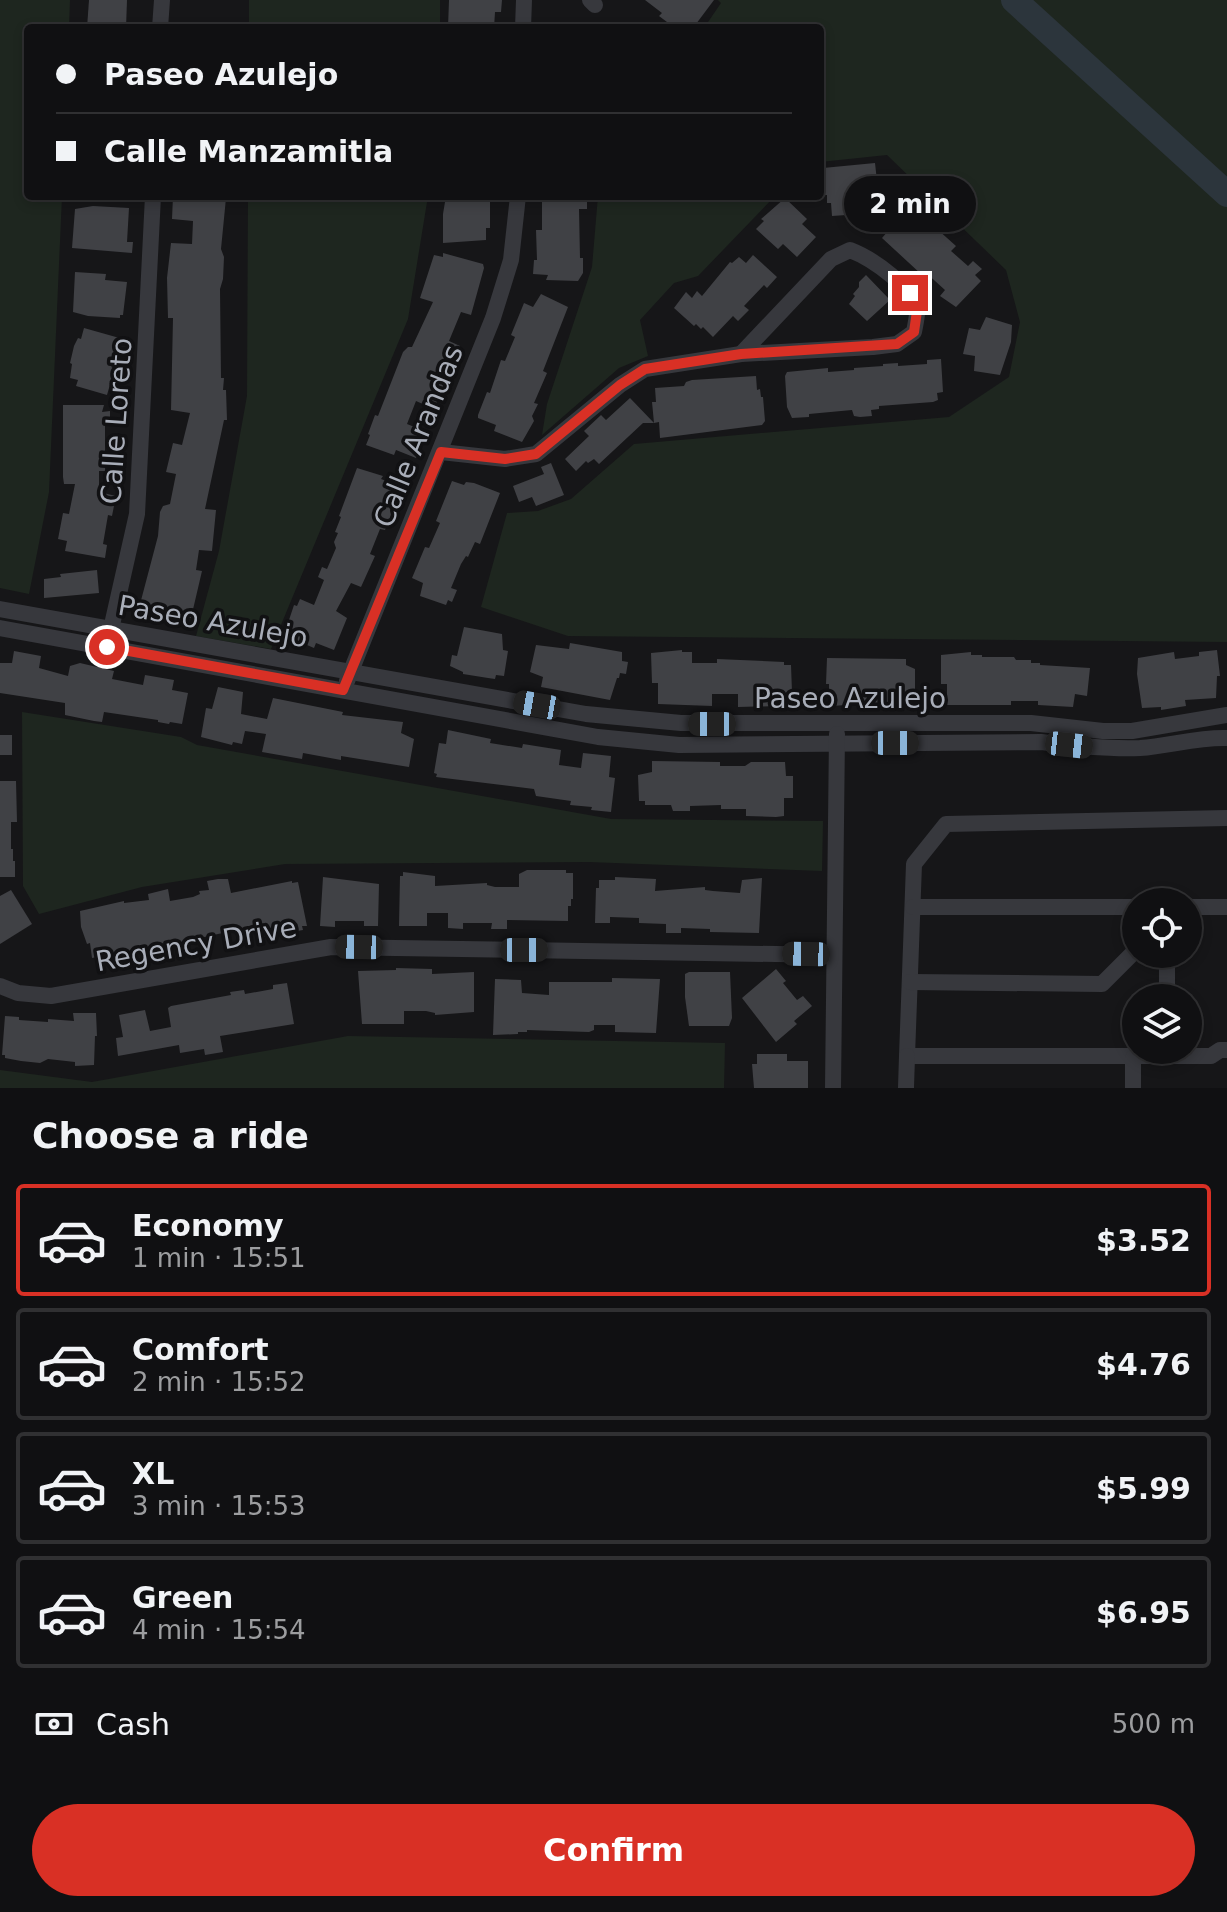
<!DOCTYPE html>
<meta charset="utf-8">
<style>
body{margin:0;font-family:"DejaVu Sans",sans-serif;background:#1e1e20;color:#f1f3f6;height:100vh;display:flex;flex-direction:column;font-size:30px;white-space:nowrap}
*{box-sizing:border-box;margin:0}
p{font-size:26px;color:#9c9d9f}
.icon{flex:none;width:44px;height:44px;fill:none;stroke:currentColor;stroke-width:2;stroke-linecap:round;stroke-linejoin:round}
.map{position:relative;height:1088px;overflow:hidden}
.side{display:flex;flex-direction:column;background:#101012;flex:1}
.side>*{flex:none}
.banner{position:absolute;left:24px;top:24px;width:800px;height:176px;border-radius:8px;box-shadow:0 4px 12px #0003,0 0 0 2px #303032;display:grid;align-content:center;height:176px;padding:0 32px;background:#101012}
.tools{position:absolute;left:1122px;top:888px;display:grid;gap:16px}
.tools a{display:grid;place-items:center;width:80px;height:80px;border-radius:50%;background:#101012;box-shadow:0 4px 12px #0003,0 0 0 2px #303032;font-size:40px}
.end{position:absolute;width:36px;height:36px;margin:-18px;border:10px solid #d93025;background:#fff;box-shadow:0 0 0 4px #fff}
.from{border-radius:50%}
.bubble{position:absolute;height:56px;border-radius:28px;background:#101012;box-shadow:0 4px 12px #0003,0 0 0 2px #303032;font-size:26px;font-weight:700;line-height:56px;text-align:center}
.car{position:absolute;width:24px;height:48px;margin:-24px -12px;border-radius:10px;box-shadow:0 0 6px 2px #0007;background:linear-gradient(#222 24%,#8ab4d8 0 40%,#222 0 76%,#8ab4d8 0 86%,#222 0)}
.banner b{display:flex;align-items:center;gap:28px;height:76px;font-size:30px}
.banner b+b{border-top:2px solid #303032}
.banner i{width:20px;height:20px;background:#f1f3f6}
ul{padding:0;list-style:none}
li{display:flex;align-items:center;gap:24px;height:112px;margin:0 16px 12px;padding:0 16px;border:4px solid #303032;border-radius:8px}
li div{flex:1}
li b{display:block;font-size:30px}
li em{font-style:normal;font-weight:700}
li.current{border-color:#d93025}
li>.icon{width:72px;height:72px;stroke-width:1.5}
h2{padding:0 32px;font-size:36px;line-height:96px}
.pay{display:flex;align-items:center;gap:20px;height:88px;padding:0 32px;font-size:30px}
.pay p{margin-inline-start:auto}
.action{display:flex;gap:16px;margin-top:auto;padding:16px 32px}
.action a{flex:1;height:92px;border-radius:48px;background:#d93025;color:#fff;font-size:32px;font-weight:700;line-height:92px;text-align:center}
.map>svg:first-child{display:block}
</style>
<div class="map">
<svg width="1227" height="1088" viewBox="0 0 1227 1088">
<rect width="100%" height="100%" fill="#161618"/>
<g fill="#1e261f">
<path d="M0 0H70L69 28H28V196H62L49 492 29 594 0 588Z"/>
<rect x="249" y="0" width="191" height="28"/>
<path d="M718 0H1227V642L568 636 481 607 507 513 538 511 571 499 634 444 949 417 1009 377 1020 322 1006 270 887 155 820 162V28H704L721 3Z"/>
<path d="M248 196H428L408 319 271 649 196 636 219 551 247 396Z"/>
<path d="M598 196H775L698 276 674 283 640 320 648 356 619 368 542 435 547 404 592 267Z"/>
<path d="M22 712 181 737 197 745 611 819 823 821 822 871 589 862 285 864 142 887 39 914 23 886Z"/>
<path d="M348 1036 725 1043 724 1088H0V1070L92 1082Z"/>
</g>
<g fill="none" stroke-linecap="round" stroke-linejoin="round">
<path stroke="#2c353c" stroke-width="26" d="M1014 0 1227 194"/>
</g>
<g fill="#404145">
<path d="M89 0H127L126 28H87Z"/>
<path d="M449 0H502L501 12H495L494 28H448Z"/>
<path d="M645 0H714L693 28H675L659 16 662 13Z"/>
<path d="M875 163 878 190 877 198H874L875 213 832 216 831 203H827V195H824L823 168Z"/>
<path d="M173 196 226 198 221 249 224 257 223 279 220 289 221 378H224L223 390H226L227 420H224L205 509 216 510 212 551 199 550 196 570 202 571 191 618 187 617 185 623 160 618V615L153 614V611L139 608 158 536 160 512 163 506 170 504 176 474 166 472 173 443 182 445 190 413 171 410 173 318H168L167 278 171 243 192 244 193 221 172 219Z"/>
<path d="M446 196H490V228H486V240L443 243V214Z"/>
<path d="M542 196H587V209H579L580 258H583V273L578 281 546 280 548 275 533 274 534 260H537L536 230H542Z"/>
<path d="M911 197 935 215 932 218 941 225 937 229 956 246 951 251 968 266 973 261 982 269 975 275 981 281 956 307 940 296 945 290 924 271 921 274 882 238 895 223 890 219Z"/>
<path d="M785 198 807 219 802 224 816 237 797 257 783 244 778 249 756 229 764 221 761 219Z"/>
<path d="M93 206 129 208 127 242H133L132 253 72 248 75 209Z"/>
<path d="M443 253 483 264 484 268 471 315 461 312 449 341 460 346 434 409 416 401 407 424 427 432 416 458 396 450 394 455 366 445 370 435 368 434 375 415 378 416 403 352 408 347H412L433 302 420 298 434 255 443 257Z"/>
<path d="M753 255 777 277 767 288 764 285 744 306 749 310 738 321 733 316 713 337 703 327 701 329 696 324 694 326 674 308 686 292 692 298 697 291 702 296 730 262 732 263 739 257 746 263Z"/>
<path d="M75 272 106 274 105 280 127 282 123 315H120V318L88 316 73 312Z"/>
<path d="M866 275 890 300 867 321 849 304 855 296 853 294 859 287V282Z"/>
<path d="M541 294 568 307 543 371 547 373 534 403 538 404 532 416 534 421 522 442 494 431 496 425 478 418V415L487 392 490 393 501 360 505 361 515 337 511 335 524 303 533 307Z"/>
<path d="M986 317 1012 325 1011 342 1000 375 974 371 975 356 963 354 969 328 980 330Z"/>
<path d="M84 328 123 339 107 395 76 386 78 380 70 378 72 364 70 363 74 346 78 338 81 339Z"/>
<path d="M941 359 943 392 937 393 938 400 933 402 879 406V409L871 410 872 416 860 417 854 416 852 410 809 414V417L792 418 787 407 785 376 787 372 828 368V372L854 370V368L883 366V364L898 363V366L927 364V360Z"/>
<path d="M756 376 757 390 760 389 761 397H763L765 421 762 425 660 438 659 422 654 423 652 402H656L655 388 684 386 686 382 692 380Z"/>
<path d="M630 398 654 423H643L599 464 594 459 588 463 586 461 576 471 565 459 589 436 584 431 601 415 606 420Z"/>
<path d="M63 405H104L102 412 110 411V424H105V471H99V492L116 496 112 516 108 515 103 544 107 545 105 558 65 551 67 541 58 539 63 513 69 514 75 484H64L63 477Z"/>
<path d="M551 463 564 495 536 506 532 497 519 502 513 486 544 474 541 467Z"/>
<path d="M357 468 383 476 381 479 389 482 388 485 401 490 385 530 380 529 370 554 375 556 361 587 351 583 336 611 347 618 334 650 316 643 314 648 286 636 290 627 287 626 294 605 297 606 300 599 314 605 324 580 318 577 322 567 327 569 336 548 334 542 338 533 335 532 341 517 339 516Z"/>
<path d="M452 481 464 485 466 482 474 483 500 493 480 544 475 542 468 557 466 556 461 564 451 588 457 590 452 602 448 600 446 605 420 596 423 583 412 578 425 547 429 548 440 523 436 521Z"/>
<path d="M97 570 99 593 44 598V579L61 577 60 574Z"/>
<path d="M464 627 502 634 503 650 508 651 504 676 496 675 495 679 488 678 463 674V672L450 666 452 655 457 656Z"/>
<path d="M570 643 622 652V661L628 662 626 674 620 673 619 678H617L610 700 541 687 543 677 530 672 536 645 569 649Z"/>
<path d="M682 650V652H692V663H717V659L784 662V665H791L792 692 778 694 779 706 738 707V694H712V706L658 704V683H652L651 653Z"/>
<path d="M1217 650 1220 676H1217L1216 698 1185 700 1186 706 1161 710V707L1142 708 1137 674 1138 658 1174 652 1175 659 1199 656V652Z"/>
<path d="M14 651 41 656 39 668 68 676 70 666 80 663 114 671 112 679 143 685 145 675 174 680 172 690 188 693 182 724 170 722 169 724 158 722V720L104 712 102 722 94 721 65 715V703L0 693V663H12Z"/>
<path d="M971 652V655H982V657H1014L1016 660H1031V663H1040V665L1090 668 1087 696 1075 694 1073 707 1038 705V701H1011V705H947V684H941V655Z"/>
<path d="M827 658 906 659V665L915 669V706H902V701L832 706V692H829V684H826Z"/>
<path d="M218 687 243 692 241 714 267 719 273 698 343 712 342 715 403 722 401 733 414 739 409 767 341 756V760L303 753 302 759 262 752 266 734 245 731 242 744 233 742 232 745 201 737 206 708 212 709Z"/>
<path d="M448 730 491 739 490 743 522 748 523 744 561 750 559 765 581 768 583 753 611 756 609 777 615 778 611 812 591 810 592 807 570 805 571 801 536 796 534 789 436 777 437 774 434 773 439 743 446 744Z"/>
<rect x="0" y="735" width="12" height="20"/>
<path d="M652 761 720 762V766H745L751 762H785L786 776H793V798H784V816L776 817 746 816V809H721V805L690 806V811H673L671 805H645V801H639L638 775 652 772Z"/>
<path d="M0 781H16L17 822H11V849H13V861H15V877H0Z"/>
<path d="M527 870H566V873H573V899H571V906H568V921L507 920V929H491L492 923H463V929L448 928V913H427V926H399L400 876H403V872L435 876V886L487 883V885L495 887H519V874Z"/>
<path d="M323 877 379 884 378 926H364V921H335V927L320 926Z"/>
<path d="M615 877 656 879 655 891 705 887V890L713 891 740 893 742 880 762 878 759 933 710 932V929L681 928V933H666V924L639 923V918L610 917V923H595L596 888H599V880H615Z"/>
<path d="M218 879H228L231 893 292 881V883L298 882 307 926H302L303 930 261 937 259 925 172 944 173 950 155 952 154 947 92 958 90 943 87 944 81 927 80 911 124 901V903L149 900 148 894 168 889 170 901 193 897 200 894 199 891 209 890 207 881Z"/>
<path d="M11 890 32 924 0 944V896Z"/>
<path d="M396 968 432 969V974L474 972V1012L435 1015V1013L426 1011H404V1024H362L358 971 396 970Z"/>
<path d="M776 969 786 981 783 983 797 1000 803 996 812 1006 794 1021 797 1024 776 1042 742 998Z"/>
<path d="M689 972H730L732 1018 729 1026H689L685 997V974Z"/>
<path d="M612 978 660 979 656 1033 615 1032V1025H594V1030L589 1032 527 1030V1032H518V1034L493 1035 495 979 521 980 522 993 549 995V982H612Z"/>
<path d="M287 983 294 1024 220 1036 223 1052 205 1055 204 1049 180 1053 179 1045 118 1056 116 1038 123 1037 119 1015 145 1010 150 1031 171 1027 168 1008 171 1006 231 995 230 992 244 990 245 994 273 989V985Z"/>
<path d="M73 1013H96L97 1036H95L94 1065 75 1066V1062L48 1059 40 1063 21 1061 5 1058V1055H2L5 1016 19 1017V1020L48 1022V1019L74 1021Z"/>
<path d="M757 1054H787V1061H808V1088H754L752 1064H757Z"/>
</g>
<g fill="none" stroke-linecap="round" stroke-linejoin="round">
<g stroke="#37383d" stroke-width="16">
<path d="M590 0 595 5"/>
<path d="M160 28 162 0"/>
<path d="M523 28 524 0"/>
<path d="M850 250C871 258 916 288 917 313 917 318 915 326 914 332L897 344 873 347 741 354 831 259Z"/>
<path d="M441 452 505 459 536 454 620 385 645 369 741 354"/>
<path d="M0 609 586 714 681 723H1031L1103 731H1132L1227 715"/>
<path d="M0 628 598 737 679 745 1041 742C1074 746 1107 749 1140 748 1170 746 1197 737 1227 738"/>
<path d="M109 638 137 514 153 196"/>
<path d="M347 681 493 318 511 260 518 196"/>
<path d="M1227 818 946 824 914 864 907 1056H1211L1220 1050H1227"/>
<path d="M913 907H1136"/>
<path d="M1188 907H1227"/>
<path d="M1167 954V998"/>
<path d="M910 982 1102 984 1136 950"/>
<path d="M0 986 18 993 51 996 331 947 834 955"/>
<path d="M833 1088 837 734"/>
<path d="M906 1088 907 1056"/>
<path d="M1133 1088V1058"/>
</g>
</g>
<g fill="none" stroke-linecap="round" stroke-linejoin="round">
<path stroke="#d93025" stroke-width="10" d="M107 647 343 690 441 452 505 459 536 454 620 385 645 369 741 354 897 344 914 332 917 311 910 293"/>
</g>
<g text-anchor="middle" stroke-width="7" stroke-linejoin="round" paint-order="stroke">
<g font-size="28" fill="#a8adb8" stroke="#111113">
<text transform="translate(116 421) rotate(-86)" y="10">Calle Loreto</text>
<text transform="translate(418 436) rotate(-68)" y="10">Calle Arandas</text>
<text transform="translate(213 621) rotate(10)" y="10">Paseo Azulejo</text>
<text x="850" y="708">Paseo Azulejo</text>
<text transform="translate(196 944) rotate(-10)" y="10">Regency Drive</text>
</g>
</g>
</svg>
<div class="tools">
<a><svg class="icon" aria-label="locate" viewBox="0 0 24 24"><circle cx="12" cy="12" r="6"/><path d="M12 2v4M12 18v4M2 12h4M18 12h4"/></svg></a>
<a><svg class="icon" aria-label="layers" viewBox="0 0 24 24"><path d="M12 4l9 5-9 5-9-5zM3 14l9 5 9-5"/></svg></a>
</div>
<i class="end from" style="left:107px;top:647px"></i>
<i class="end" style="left:910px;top:293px"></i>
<div class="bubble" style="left:844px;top:176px;width:132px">2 min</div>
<i class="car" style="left:537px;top:705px;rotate:280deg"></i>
<i class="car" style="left:712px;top:724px;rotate:270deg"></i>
<i class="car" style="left:895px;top:743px;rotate:90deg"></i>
<i class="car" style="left:1069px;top:745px;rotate:96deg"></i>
<i class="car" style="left:359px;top:947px;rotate:271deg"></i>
<i class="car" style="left:524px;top:950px;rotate:90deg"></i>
<i class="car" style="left:806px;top:954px;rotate:271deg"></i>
<div class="banner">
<b><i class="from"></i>Paseo Azulejo</b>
<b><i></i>Calle Manzamitla</b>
</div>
</div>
<section class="side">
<h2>Choose a ride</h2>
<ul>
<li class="current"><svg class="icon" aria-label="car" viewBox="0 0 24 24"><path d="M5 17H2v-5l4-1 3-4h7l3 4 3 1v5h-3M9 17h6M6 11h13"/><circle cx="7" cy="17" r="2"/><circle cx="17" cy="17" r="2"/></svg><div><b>Economy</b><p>1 min · 15:51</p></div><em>$3.52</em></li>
<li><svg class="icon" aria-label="car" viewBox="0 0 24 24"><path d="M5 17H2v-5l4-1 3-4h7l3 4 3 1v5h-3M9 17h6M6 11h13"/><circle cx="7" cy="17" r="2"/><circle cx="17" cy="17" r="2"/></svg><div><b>Comfort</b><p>2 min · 15:52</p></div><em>$4.76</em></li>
<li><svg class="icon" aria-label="car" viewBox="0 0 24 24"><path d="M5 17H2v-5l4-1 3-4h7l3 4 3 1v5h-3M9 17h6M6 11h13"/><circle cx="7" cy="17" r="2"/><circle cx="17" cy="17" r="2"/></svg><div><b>XL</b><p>3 min · 15:53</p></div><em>$5.99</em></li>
<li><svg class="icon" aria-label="car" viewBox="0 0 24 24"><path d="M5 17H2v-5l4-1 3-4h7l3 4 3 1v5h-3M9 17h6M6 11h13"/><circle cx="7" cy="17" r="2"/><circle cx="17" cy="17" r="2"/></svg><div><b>Green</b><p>4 min · 15:54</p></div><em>$6.95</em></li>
</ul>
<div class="pay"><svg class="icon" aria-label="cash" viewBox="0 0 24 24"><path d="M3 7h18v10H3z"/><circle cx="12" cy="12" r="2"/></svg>Cash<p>500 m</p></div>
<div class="action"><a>Confirm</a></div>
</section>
